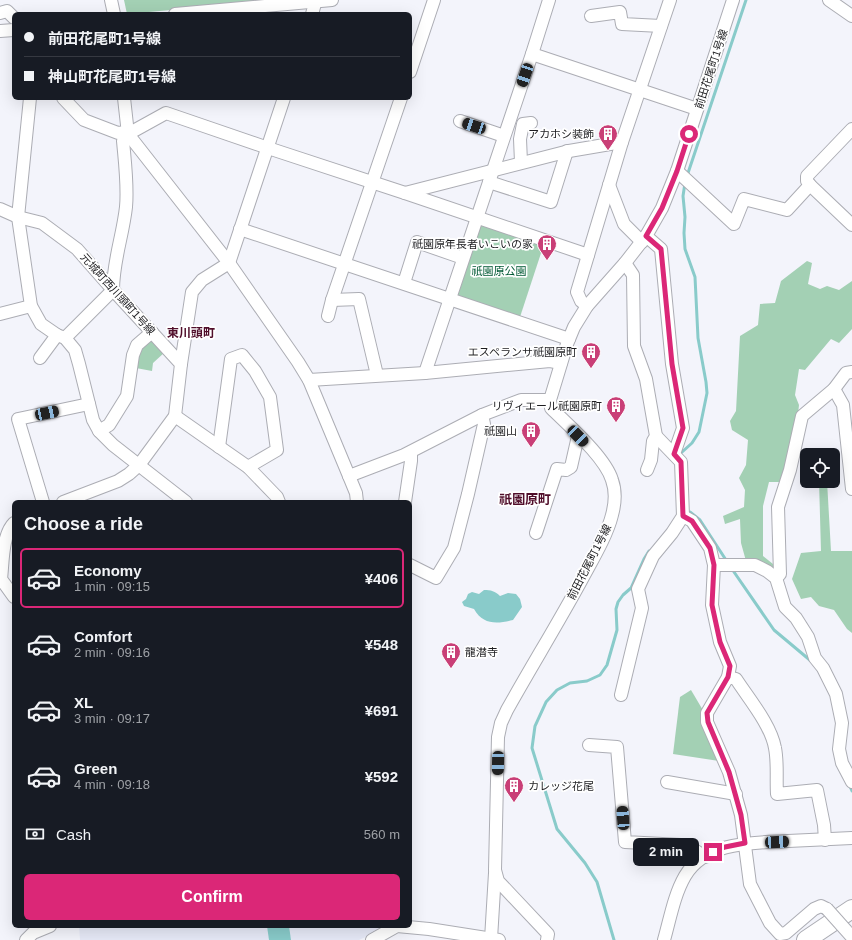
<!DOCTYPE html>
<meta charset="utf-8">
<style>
body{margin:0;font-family:Arial,"Noto Sans JP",sans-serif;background:#242831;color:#f1f3f6;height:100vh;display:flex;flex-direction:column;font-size:15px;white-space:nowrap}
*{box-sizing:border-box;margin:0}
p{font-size:13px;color:#9ea1a6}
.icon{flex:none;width:22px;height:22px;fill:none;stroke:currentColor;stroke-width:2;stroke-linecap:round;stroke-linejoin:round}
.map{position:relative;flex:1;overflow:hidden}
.drawer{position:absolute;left:12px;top:500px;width:400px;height:428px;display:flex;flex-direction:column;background:#171b24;border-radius:6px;box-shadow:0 4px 16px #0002}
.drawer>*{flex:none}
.top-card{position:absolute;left:12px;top:12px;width:400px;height:88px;border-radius:6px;box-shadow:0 4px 16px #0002;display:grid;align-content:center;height:88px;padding:0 12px;background:#171b24}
.buttons{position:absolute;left:800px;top:448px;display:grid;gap:8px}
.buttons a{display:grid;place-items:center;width:40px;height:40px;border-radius:6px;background:#171b24;box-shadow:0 4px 16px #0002;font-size:20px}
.end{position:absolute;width:18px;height:18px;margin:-9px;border:5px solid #db2777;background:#fff;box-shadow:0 0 0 2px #fff}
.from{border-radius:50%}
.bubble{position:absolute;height:28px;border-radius:6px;background:#171b24;box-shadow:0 4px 16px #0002;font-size:13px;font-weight:700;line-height:28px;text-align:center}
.car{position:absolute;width:12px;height:24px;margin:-12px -6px;border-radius:5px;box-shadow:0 0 3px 1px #0007;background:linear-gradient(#222 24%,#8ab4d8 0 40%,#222 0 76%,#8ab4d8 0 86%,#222 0)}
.top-card b{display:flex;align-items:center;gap:14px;height:38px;font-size:15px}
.top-card b+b{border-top:1px solid #363941}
.top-card i{width:10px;height:10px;background:#f1f3f6}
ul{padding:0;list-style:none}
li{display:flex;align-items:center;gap:12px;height:60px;margin:0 8px 6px;padding:0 4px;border:2px solid transparent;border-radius:6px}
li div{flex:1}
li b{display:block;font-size:15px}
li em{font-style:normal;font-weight:700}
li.on{border-color:#db2777}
li>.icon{width:36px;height:36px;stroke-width:1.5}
h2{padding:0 12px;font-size:18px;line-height:48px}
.pay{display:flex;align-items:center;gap:10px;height:44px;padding:0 12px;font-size:15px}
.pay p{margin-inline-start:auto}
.cta{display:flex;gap:8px;margin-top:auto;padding:8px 12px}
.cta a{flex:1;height:46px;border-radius:6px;background:#db2777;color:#fff;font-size:16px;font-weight:700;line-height:46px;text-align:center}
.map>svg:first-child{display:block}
</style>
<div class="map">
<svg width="852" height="940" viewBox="0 0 852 940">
<rect width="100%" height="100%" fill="#f3f4fb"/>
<path fill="#e6e9f7" d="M79 926H389L359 940H80Z"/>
<g fill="#a3d0b4">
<path d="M124 0H282L127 14Z"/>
<path d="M483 224 544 244 520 317 458 297 456 292 478 226Z"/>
<path d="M807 261 812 263 808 284 820 289 827 286 839 290 852 281V329L839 343 831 339 805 370 799 369 795 395 799 405 798 414 782 482H769L763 506V556L773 564 777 572 746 561 741 543 740 519 725 524 723 516 744 507 745 490 739 478 746 465 748 440 732 430 730 421 736 411 740 336 758 325 760 304 775 303 781 281Z"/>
<path d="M152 338 165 352 153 363 152 371 136 368 139 349Z"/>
<path d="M819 481H827L831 551H852V633L847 629 834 610 819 606 811 597 801 599 792 579 801 553 821 551Z"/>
<path d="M691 690 704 712 719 761 673 754 680 697Z"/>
</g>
<g fill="#89cbca">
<path d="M484 590C491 590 495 591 500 596L508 593 516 594 520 599 522 607 513 620C497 624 483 625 474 609L464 606 462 602 466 599 468 594 472 592 479 594Z"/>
<path d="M267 926H289L291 940H269Z"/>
</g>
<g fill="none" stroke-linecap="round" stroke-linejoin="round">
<g stroke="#89cbca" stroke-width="3">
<path d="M687 176 746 0"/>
<path d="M679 456 681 453 692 443 699 432 707 393 706 382 698 338 695 277 685 249 684 233 685 217 683 196 685 183"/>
<path d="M690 512 700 520 726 560"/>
<path d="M734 572 774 630 811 661"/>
<path d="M849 784 852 791"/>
<path d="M614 940 597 882 585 863 557 829 532 748 535 726 546 702 557 690 570 683 587 681 600 675 607 665 617 630 616 609 618 602 623 595 631 588 644 559 649 551"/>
</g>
<defs>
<g id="minor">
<path d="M111 0 114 14"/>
<path d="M829 0 852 16"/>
<path d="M0 13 7 11 14 18"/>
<path d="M175 14 332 0"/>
<path d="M312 14 316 0"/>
<path d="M591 16 620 12 622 24 661 26"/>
<path d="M0 31 14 30"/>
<path d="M532 54 697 109"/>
<path d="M410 72 434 0"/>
<path d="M30 98 18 217 31 306 41 324 57 335 65 338 75 350 79 364 93 420 99 431 113 445 186 502"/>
<path d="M63 98 84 120 118 133 127 132"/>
<path d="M124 98 128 134 229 263 298 362 309 380 349 476 356 493 357 502"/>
<path d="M460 121 504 136"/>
<path d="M852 129 807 176V181L810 185 852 225"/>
<path d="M521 162 520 139 523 124 531 123"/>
<path d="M677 171 734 224 744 199 787 210 810 185"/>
<path d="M489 182 551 202 567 151"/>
<path d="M609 185 624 224 642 242"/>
<path d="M405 193 569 151 622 142"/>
<path d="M0 209 18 217 42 223 77 249 113 290 181 364 175 416 139 465 129 474 118 481 63 502"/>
<path d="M240 229C350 265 459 303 569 339"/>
<path d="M646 236 661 249 672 364 683 428 674 454"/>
<path d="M625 263 633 275 634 346 646 379 656 436 653 441 651 460 647 470"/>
<path d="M404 283 417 242 463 258"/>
<path d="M332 300 359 299 377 375"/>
<path d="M587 306 581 301 577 292 622 142 670 0"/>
<path d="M0 314 31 306"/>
<path d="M328 316 332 300 401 98"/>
<path d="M65 338 113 290C113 261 123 235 126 207 128 186 125 163 123 141L128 134 166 113 268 148 405 193 588 255"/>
<path d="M40 358 57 335"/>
<path d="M181 364 192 292 202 280 229 263 284 98"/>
<path d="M425 373 532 54 549 0"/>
<path d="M309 380 425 373 550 361 561 363"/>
<path d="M834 389 843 405 852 489"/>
<path d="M175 416 248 467 277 497 279 502"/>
<path d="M99 431 109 425 127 396 133 355 137 345 152 332"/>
<path d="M219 447 231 359 242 355 255 371 270 397 277 450 248 467"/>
<path d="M349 476 404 455 482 415 521 400H550"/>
<path d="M43 502 18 419 89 404"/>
<path d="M405 502 411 461V452"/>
<path d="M683 516 692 521 710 548 714 565 712 605 720 642 730 666 728 677 707 713V722L729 772 741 815 750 884 770 923 780 934 786 933 814 909 821 906 827 909"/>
<path d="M14 523C2 535 3 563 1 579L14 597"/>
<path d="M536 533 557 469 566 470 571 467 578 436"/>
<path d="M410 565 436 578 454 548 468 494 484 424 482 415"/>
<path d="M714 565H755L767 571 776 578 785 607 796 618 808 637 815 658 823 668 836 694 842 723 839 749 842 763 852 782"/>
<path d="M776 578 780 574 778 507 790 470 802 416 834 389 846 373 852 372"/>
<path d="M728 677 736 679C749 699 771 725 775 748 778 763 776 779 777 794L817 790 824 825 825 840"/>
<path d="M621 695 642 608 638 589 653 556 672 533 683 516 681 462 656 436"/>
<path d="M589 745 617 747 625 842 681 845 690 847 705 857"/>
<path d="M667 782 736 794"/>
<path d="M491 939 495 873"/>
<path d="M26 940 33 933 50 926"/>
<path d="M372 940 397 926 429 929 499 940"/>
<path d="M547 940 548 934 498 881 495 870 498 737 501 723 507 710C531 667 557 625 581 581 591 562 607 536 612 515 615 504 616 491 612 480 605 457 569 426 551 408L550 400 567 344 574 327 587 306 625 263 646 236 662 208 677 171 733 0"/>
<path d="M664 940C670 919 674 895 685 876 706 841 753 843 788 841 809 840 831 839 852 838"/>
</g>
<path id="highway" d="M806 940 852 909"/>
</defs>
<use href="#minor" stroke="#acadb4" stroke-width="14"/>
<use href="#highway" stroke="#acadb4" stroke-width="20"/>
<use href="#minor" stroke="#fff" stroke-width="12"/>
<use href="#highway" stroke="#fff" stroke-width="18"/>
<defs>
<path id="minor-bridge" d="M827 909 852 937"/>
</defs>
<use href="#minor-bridge" stroke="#acadb4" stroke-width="14" stroke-linecap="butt"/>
<use href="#minor-bridge" stroke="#fff" stroke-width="12"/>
</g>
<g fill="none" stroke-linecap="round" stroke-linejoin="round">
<path stroke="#db2777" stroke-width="5" d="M689 134 677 171 662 208 646 236 661 249 672 364 683 428 674 454 681 462 683 516 692 521 710 548 714 565 712 605 720 642 730 666 728 677 707 713 708 722 729 772 741 815 745 843 725 847 713 852"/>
</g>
<defs>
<symbol id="building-pin" viewBox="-11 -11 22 30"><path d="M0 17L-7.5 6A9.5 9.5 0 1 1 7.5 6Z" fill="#c93f77" stroke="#fff"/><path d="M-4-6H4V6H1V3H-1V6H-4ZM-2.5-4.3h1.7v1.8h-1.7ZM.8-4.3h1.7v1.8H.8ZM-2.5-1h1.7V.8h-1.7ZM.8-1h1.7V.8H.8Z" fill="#fff"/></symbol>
</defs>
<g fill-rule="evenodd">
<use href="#building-pin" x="597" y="123" width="22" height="30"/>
<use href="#building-pin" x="536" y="233" width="22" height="30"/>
<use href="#building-pin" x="580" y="341" width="22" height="30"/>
<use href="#building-pin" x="605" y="395" width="22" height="30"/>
<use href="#building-pin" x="520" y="420" width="22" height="30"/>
<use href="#building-pin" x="440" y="641" width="22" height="30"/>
<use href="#building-pin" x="503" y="775" width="22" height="30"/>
</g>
<g text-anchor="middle" stroke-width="3.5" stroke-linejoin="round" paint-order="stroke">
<g font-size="11" fill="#1d1d20" stroke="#fff">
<text transform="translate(711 69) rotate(-72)" y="4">前田花尾町1号線</text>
<text transform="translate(118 294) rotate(48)" y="4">元城町西川頭町1号線</text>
<text transform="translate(589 562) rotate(-63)" y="4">前田花尾町1号線</text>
</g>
<g font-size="11" fill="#1d1d20" stroke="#fff" text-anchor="end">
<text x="594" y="138">アカホシ装飾</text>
<text x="533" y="248">祇園原年長者いこいの家</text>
<text x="577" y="356">エスペランサ祇園原町</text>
<text x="602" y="410">リヴィエール祇園原町</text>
<text x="517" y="435">祇園山</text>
<text x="465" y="656" text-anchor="start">龍潜寺</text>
<text x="528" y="790" text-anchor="start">カレッジ花尾</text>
</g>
<g font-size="11" fill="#005934" stroke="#fff">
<text x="499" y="275">祇園原公園</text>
</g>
<g font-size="12" font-weight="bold" fill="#500e2a" stroke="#fff">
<text x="191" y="337">東川頭町</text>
</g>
<g font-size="13" font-weight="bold" fill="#500e2a" stroke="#fff">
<text x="525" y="504">祇園原町</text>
</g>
</g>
</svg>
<div class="buttons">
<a><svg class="icon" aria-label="locate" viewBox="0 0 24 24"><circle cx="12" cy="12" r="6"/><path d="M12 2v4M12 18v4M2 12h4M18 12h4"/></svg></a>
</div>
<i class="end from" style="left:689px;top:134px"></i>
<i class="end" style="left:713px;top:852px"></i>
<div class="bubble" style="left:633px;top:838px;width:66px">2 min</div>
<i class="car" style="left:525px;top:75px;rotate:199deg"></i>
<i class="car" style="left:474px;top:126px;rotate:288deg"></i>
<i class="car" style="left:47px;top:413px;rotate:78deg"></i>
<i class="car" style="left:578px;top:436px;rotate:136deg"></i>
<i class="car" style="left:498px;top:763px;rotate:181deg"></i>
<i class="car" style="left:623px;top:818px;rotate:356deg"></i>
<i class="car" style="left:777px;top:842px;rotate:87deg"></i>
<div class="top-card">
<b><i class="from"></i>前田花尾町1号線</b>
<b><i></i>神山町花尾町1号線</b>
</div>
<section class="drawer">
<h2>Choose a ride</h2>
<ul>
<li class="on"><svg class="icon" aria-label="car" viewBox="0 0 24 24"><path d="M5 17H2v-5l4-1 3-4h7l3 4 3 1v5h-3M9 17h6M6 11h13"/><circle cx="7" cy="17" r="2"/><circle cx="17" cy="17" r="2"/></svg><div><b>Economy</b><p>1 min · 09:15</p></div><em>¥406</em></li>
<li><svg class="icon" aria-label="car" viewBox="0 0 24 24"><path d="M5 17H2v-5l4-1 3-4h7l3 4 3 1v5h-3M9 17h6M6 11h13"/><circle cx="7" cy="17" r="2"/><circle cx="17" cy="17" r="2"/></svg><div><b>Comfort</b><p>2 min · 09:16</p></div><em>¥548</em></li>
<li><svg class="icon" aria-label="car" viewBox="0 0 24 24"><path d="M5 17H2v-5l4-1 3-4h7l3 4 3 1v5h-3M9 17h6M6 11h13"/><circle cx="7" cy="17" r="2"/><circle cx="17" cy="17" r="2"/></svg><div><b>XL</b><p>3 min · 09:17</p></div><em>¥691</em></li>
<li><svg class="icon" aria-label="car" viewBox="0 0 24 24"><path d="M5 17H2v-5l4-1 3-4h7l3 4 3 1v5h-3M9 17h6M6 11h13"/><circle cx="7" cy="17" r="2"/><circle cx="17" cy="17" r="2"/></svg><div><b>Green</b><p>4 min · 09:18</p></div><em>¥592</em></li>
</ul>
<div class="pay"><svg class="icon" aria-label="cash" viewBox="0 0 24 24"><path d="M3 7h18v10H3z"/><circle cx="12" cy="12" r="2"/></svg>Cash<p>560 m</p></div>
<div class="cta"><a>Confirm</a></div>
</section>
</div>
